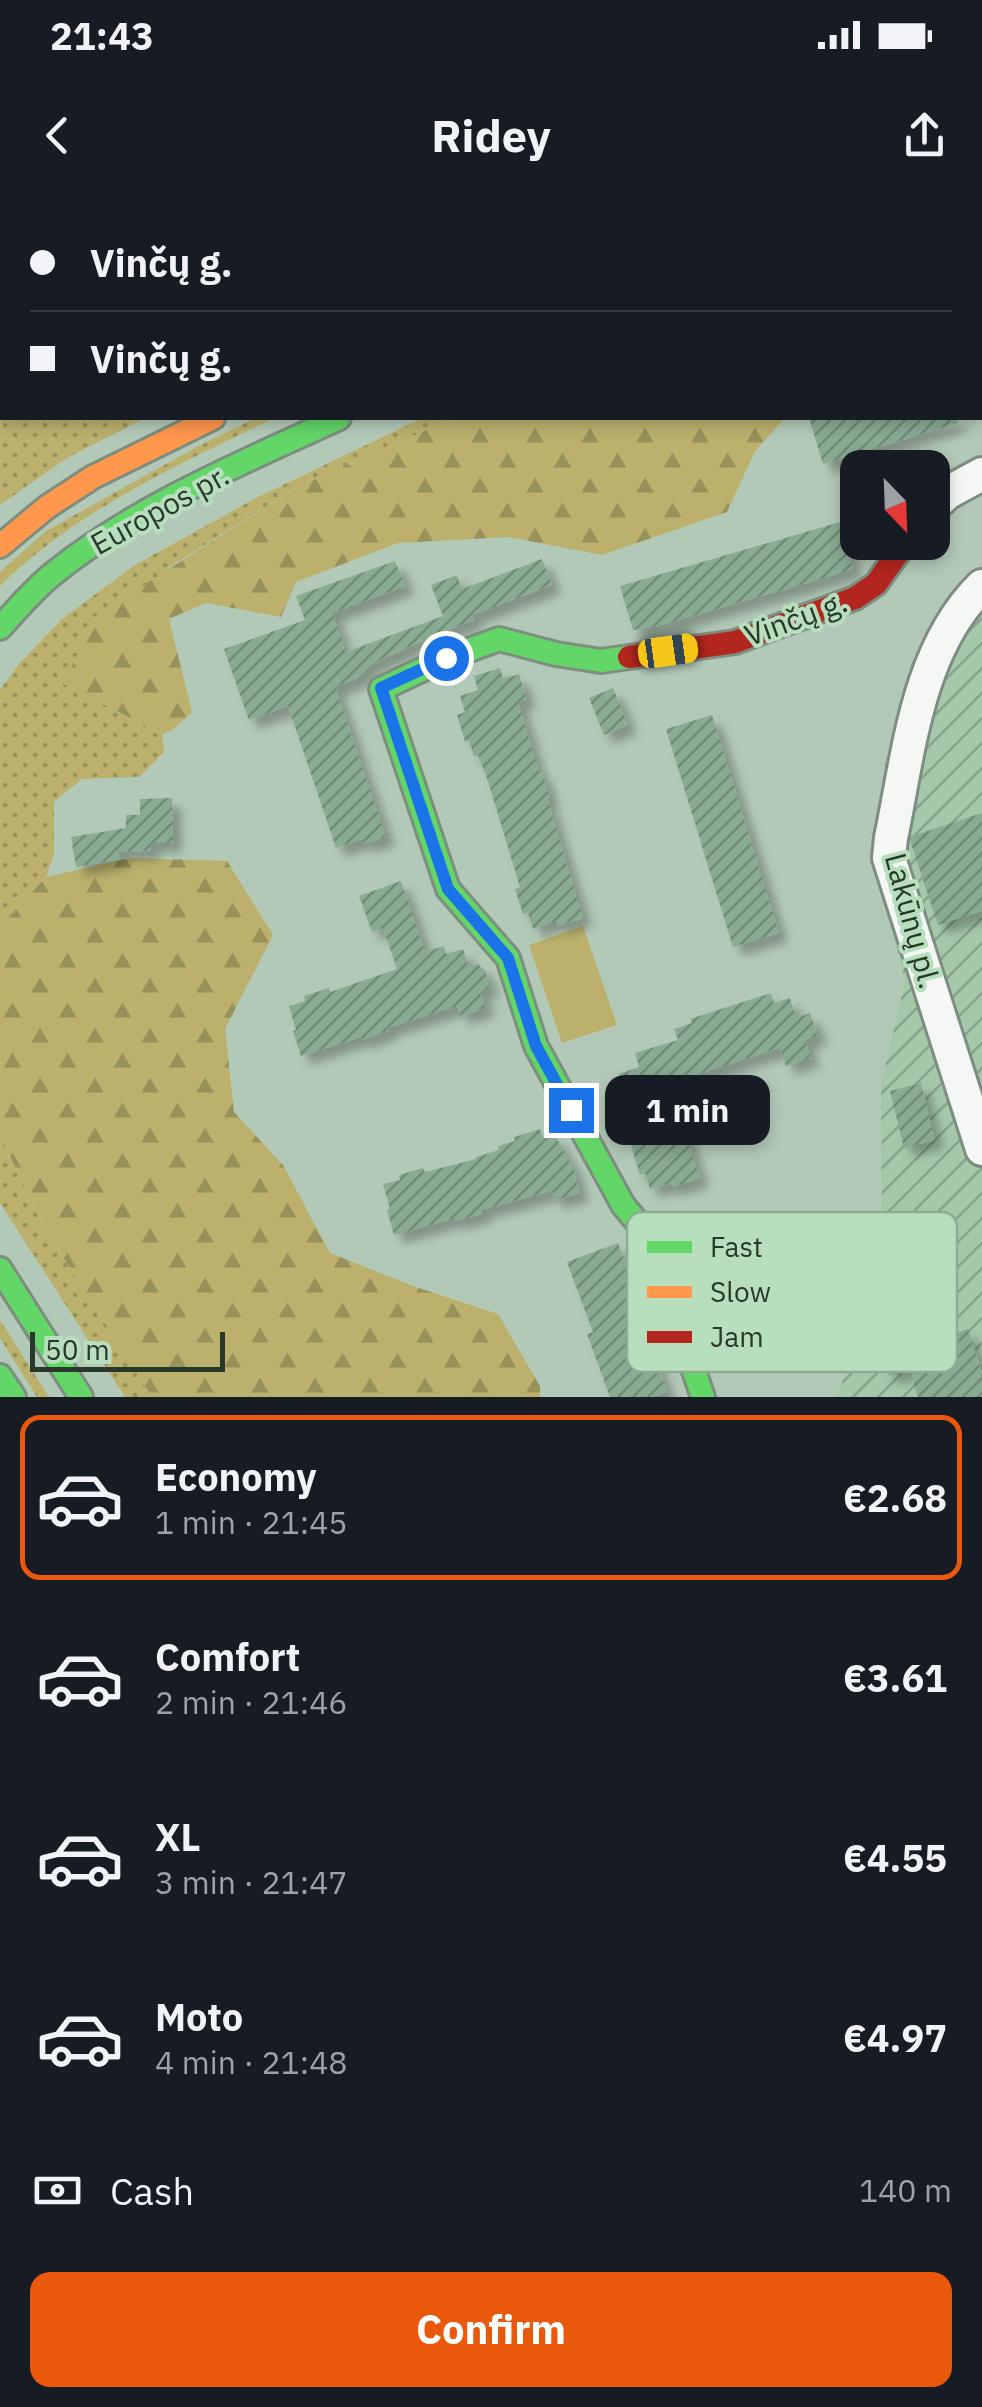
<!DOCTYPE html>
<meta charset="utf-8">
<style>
body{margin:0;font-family:"IBM Plex Sans",sans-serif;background:#20242c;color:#f1f3f6;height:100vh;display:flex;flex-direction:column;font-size:38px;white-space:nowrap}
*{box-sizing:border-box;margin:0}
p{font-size:32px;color:#9ea1a6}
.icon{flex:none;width:55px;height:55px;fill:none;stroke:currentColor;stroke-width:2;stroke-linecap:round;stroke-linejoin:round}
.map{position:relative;height:1197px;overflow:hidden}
.sheet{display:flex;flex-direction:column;background:#171b24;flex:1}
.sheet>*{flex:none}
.top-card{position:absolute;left:0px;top:0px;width:982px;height:220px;box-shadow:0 5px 15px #0003;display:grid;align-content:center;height:220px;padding:0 30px;background:#171b24}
.needle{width:65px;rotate:157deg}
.fabs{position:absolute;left:840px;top:250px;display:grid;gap:20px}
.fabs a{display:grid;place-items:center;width:110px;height:110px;border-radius:20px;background:#171b24;box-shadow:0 5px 15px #0003;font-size:50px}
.scale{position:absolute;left:30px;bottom:25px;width:195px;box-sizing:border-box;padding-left:10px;border:5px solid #28382b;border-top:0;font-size:28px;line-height:35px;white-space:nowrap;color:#28382b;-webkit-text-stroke:8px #b7dfbe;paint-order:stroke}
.end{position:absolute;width:45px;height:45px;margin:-22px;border:12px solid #1a73e8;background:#fff;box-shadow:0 0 0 5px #fff}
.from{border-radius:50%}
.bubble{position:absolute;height:70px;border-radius:20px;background:#171b24;box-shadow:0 5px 15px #0003;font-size:32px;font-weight:700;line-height:70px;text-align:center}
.car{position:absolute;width:30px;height:60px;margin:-30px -15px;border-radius:12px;box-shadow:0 0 8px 2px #0007;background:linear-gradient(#f5c518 24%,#345 0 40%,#f5c518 0 76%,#345 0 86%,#f5c518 0)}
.top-card b{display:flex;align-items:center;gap:35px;height:95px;font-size:38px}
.top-card b+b{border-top:2px solid #363941}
.top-card i{width:25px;height:25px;background:#f1f3f6}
ul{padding:18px 0 0;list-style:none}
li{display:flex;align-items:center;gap:30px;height:165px;margin:0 20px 15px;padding:0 10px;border:5px solid transparent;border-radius:20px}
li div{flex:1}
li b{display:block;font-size:38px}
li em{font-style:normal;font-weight:700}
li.active{border-color:#ea580c}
li>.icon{width:90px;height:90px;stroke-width:1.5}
.pay{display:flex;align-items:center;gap:25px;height:110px;padding:0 30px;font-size:38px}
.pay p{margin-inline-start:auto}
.cta{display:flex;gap:20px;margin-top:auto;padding:20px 30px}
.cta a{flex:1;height:115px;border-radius:20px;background:#ea580c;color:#fff;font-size:40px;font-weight:700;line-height:115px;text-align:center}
.status{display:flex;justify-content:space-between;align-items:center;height:70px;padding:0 50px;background:#171b24;direction:ltr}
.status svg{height:28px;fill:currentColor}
header{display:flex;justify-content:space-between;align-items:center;height:130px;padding:0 30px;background:#171b24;font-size:45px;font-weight:700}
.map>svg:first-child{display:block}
</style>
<div class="status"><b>21:43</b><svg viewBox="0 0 49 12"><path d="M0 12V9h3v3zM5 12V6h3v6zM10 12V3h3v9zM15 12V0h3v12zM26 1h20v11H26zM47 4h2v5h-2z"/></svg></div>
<header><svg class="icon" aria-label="back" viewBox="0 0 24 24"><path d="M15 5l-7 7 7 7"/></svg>Ridey<svg class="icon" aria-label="share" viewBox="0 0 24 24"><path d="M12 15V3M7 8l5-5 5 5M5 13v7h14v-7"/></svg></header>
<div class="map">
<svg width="982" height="1197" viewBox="0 0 982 1197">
<defs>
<pattern id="industrial-furrows" width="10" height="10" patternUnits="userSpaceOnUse" patternTransform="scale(2.5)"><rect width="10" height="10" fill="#a5c8ab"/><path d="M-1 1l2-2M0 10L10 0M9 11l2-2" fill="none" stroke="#86a38b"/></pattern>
<pattern id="grass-dots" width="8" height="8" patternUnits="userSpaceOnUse" patternTransform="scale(2.5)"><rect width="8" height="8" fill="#bbb16d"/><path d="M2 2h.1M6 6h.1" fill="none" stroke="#98915a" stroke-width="1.8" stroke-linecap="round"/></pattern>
<pattern id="forest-firs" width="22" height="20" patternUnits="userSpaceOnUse" patternTransform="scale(2.5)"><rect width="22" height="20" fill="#bbb16d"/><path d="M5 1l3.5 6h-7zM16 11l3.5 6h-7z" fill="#98915a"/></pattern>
<pattern id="building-hatch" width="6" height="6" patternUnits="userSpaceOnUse" patternTransform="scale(2.5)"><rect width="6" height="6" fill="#89ab92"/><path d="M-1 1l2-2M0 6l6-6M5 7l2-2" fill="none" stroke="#708c77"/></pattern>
<filter id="shadow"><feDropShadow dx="9" dy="9" stdDeviation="5" flood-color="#0004"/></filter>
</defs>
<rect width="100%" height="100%" fill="#b3c9b7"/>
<path fill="url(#industrial-furrows)" d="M982 367V1197H837L882 1066 881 885 905 781 878 671 885 563 911 465 948 393Z"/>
<g fill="url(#grass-dots)">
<path d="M2 201V218H145L67 258 0 305V204Z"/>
<path d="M256 218H274C177 266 78 309 0 386V372L46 331 202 244Z"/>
<path d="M422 218H454L295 288 168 368 64 484 162 534 164 552 139 577 82 579 54 602V653L46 677 2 724 0 729V490L19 464 62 419 135 365 258 297Z"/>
<path d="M0 930 1 938 47 1032 152 1197H125L0 1003Z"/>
<path d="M0 1120 49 1197H37L0 1138Z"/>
</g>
<g fill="url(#forest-firs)">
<path d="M0 0H384V2H2V201L0 204Z"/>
<path d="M454 218H785L755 251 727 312 602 355 508 337 398 343 296 382 281 417 206 403 169 419 192 512 171 531 162 534 64 484 94 417 295 288Z"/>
<path d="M130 658 227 661 273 735 225 829 234 912 283 965 330 1053 413 1086 498 1114 540 1186V1197H152L47 1032 1 938 0 930V729L2 724 46 677Z"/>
</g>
<path fill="#bbb16d" d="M583 726 617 825 562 843 529 745Z"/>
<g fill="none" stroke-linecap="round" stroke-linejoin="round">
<g stroke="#b074ac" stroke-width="8">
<path d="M265 2 274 0"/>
<path d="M0 108 2 106"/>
</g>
</g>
<g fill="url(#building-hatch)" filter="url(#shadow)">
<path d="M809 218H957L958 223 823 264Z"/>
<path d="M840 322 853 368 848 371 658 426 633 430 620 386Z"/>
<path d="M542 359 552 385 472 415 474 420 436 434 370 465 358 478 335 487 386 637 364 644 362 639 336 648 288 506 249 520 224 449 305 420 296 396 395 361 405 386 332 413 346 452 443 416 431 385 457 375 462 389Z"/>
<path d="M500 468 503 479 519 474 527 500 518 502 539 572H542L550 598H547L583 718 558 726 557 721 533 729 528 713 523 714 515 689 520 687 487 578 478 555 474 556 469 540 465 541 457 515 465 512 460 496 478 490 474 476Z"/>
<path d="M613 488 628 525 604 535 589 498Z"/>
<path d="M712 515 779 733 733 747 666 529Z"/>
<path d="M172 598 173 643H151V651L118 652 120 659 76 667 71 637 126 628V615H140V599Z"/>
<path d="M982 613V711L938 725 911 643 912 636Z"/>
<path d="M401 681 425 752 444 746 446 754 463 749 469 767 478 764 485 771 490 788 480 791 486 808 460 816 457 806 387 828 388 831 362 840 361 837 301 856 293 831 296 830 289 806 305 801 304 796 329 788 330 792 397 769 383 728 372 732 359 696Z"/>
<path d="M771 793 774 803 790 798 796 818 810 813 818 836 805 840 811 858 786 866 780 848 670 883 700 978 673 987 671 983 650 989 645 973 640 975 615 893 625 890 619 874 639 867 635 853 678 840 674 829 692 823 690 819Z"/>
<path d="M921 883 935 940 904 948 890 891Z"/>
<path d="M540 929 543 938 555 935 577 975 575 976 580 993 554 1000 552 991 481 1010 482 1014 455 1021V1018L394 1035 387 1010 390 1009 383 984 400 980 399 975 423 968 425 972 476 959V957L499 950 498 946 515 941 514 937Z"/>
<path d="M618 1043 642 1107 636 1109 667 1192 652 1197H610L587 1134 593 1132 567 1062Z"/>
<path d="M968 1129 982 1172V1197H918L909 1170 889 1176 882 1157Z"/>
</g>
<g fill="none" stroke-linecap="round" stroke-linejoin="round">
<defs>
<g id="street">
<path d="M395 0 396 2"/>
<path d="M932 307 947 293 982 274"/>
<path d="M982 386C917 450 909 552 891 638L889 658 982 949"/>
</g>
<g id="fast">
<path d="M661 2 666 0"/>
<path d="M789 2 794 0"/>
<path d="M0 428C17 409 34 389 54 373 139 305 242 263 339 218"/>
<path d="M629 457 601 461 556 454 499 439 447 458 381 489 448 689 508 758 536 846 623 1005 638 1023 650 1045 703 1197"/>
<path d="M0 1069 81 1197"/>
<path d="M0 1176 14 1197"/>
</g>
<path id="slow" d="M0 346 47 307 93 277 213 218"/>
<path id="jam" d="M629 457 735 442 855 398 876 384 906 342"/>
</defs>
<use href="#street" stroke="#7d8e81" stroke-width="38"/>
<use href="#fast" stroke="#7d8e81" stroke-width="28"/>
<use href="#slow" stroke="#7d8e81" stroke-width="28"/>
<use href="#jam" stroke="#7d8e81" stroke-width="28"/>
<use href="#street" stroke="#f4f7f4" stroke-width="32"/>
<use href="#fast" stroke="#63d668" stroke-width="22"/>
<use href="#slow" stroke="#ff974d" stroke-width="22"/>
<use href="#jam" stroke="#b3261e" stroke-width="22"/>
</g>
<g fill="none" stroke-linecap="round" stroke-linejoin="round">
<path stroke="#1a73e8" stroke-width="12" d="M446 458 381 488 448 689 508 758 536 846 571 910"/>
</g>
<g text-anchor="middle" stroke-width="8" stroke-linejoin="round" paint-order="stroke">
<g font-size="30" fill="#28382b" stroke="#b7dfbe">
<text transform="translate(160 310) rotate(-29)" y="10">Europos pr.</text>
<text transform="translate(796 419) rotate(-20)" y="10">Vinčų g.</text>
<text transform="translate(912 721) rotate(75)" y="10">Lakūnų pl.</text>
</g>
</g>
<rect x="627" y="1012" width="330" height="160" rx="15" fill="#b7dfbe" stroke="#8cad92" stroke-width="2.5"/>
<rect x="647" y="1041" width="45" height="12" fill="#63d668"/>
<rect x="647" y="1086" width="45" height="12" fill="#ff974d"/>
<rect x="647" y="1131" width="45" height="12" fill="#b3261e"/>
<g font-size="28" fill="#28382b">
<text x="710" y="1057">Fast</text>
<text x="710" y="1102">Slow</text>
<text x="710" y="1147">Jam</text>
</g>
</svg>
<div class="fabs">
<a><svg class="needle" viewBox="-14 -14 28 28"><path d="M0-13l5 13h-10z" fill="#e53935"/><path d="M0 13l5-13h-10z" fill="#9ea1a6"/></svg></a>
</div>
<div class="scale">50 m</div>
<i class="end from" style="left:446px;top:458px"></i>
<i class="end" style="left:571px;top:910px"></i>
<div class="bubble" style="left:605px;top:875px;width:165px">1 min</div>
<i class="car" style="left:668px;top:451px;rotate:82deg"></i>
<div class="top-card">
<b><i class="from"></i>Vinčų g.</b>
<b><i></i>Vinčų g.</b>
</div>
</div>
<section class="sheet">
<ul>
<li class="active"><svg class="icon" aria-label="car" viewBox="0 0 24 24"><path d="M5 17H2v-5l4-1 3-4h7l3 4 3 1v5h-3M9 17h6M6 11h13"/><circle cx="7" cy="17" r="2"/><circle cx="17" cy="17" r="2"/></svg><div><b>Economy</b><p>1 min · 21:45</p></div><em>€2.68</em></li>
<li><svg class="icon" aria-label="car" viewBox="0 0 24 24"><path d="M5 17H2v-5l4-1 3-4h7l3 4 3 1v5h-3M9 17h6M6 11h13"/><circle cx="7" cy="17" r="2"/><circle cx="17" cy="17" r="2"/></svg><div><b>Comfort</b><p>2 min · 21:46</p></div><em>€3.61</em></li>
<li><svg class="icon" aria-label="car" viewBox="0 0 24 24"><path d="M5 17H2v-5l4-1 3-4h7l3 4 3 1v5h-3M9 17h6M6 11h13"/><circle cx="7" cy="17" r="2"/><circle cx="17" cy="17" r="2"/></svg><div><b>XL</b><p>3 min · 21:47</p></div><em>€4.55</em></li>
<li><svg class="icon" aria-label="car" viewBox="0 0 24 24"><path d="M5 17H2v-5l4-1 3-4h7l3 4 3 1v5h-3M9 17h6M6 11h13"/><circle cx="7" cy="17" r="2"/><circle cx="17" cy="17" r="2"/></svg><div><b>Moto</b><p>4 min · 21:48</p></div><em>€4.97</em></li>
</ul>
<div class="pay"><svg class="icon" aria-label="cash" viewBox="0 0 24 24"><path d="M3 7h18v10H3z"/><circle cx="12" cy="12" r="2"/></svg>Cash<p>140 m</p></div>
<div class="cta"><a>Confirm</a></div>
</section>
